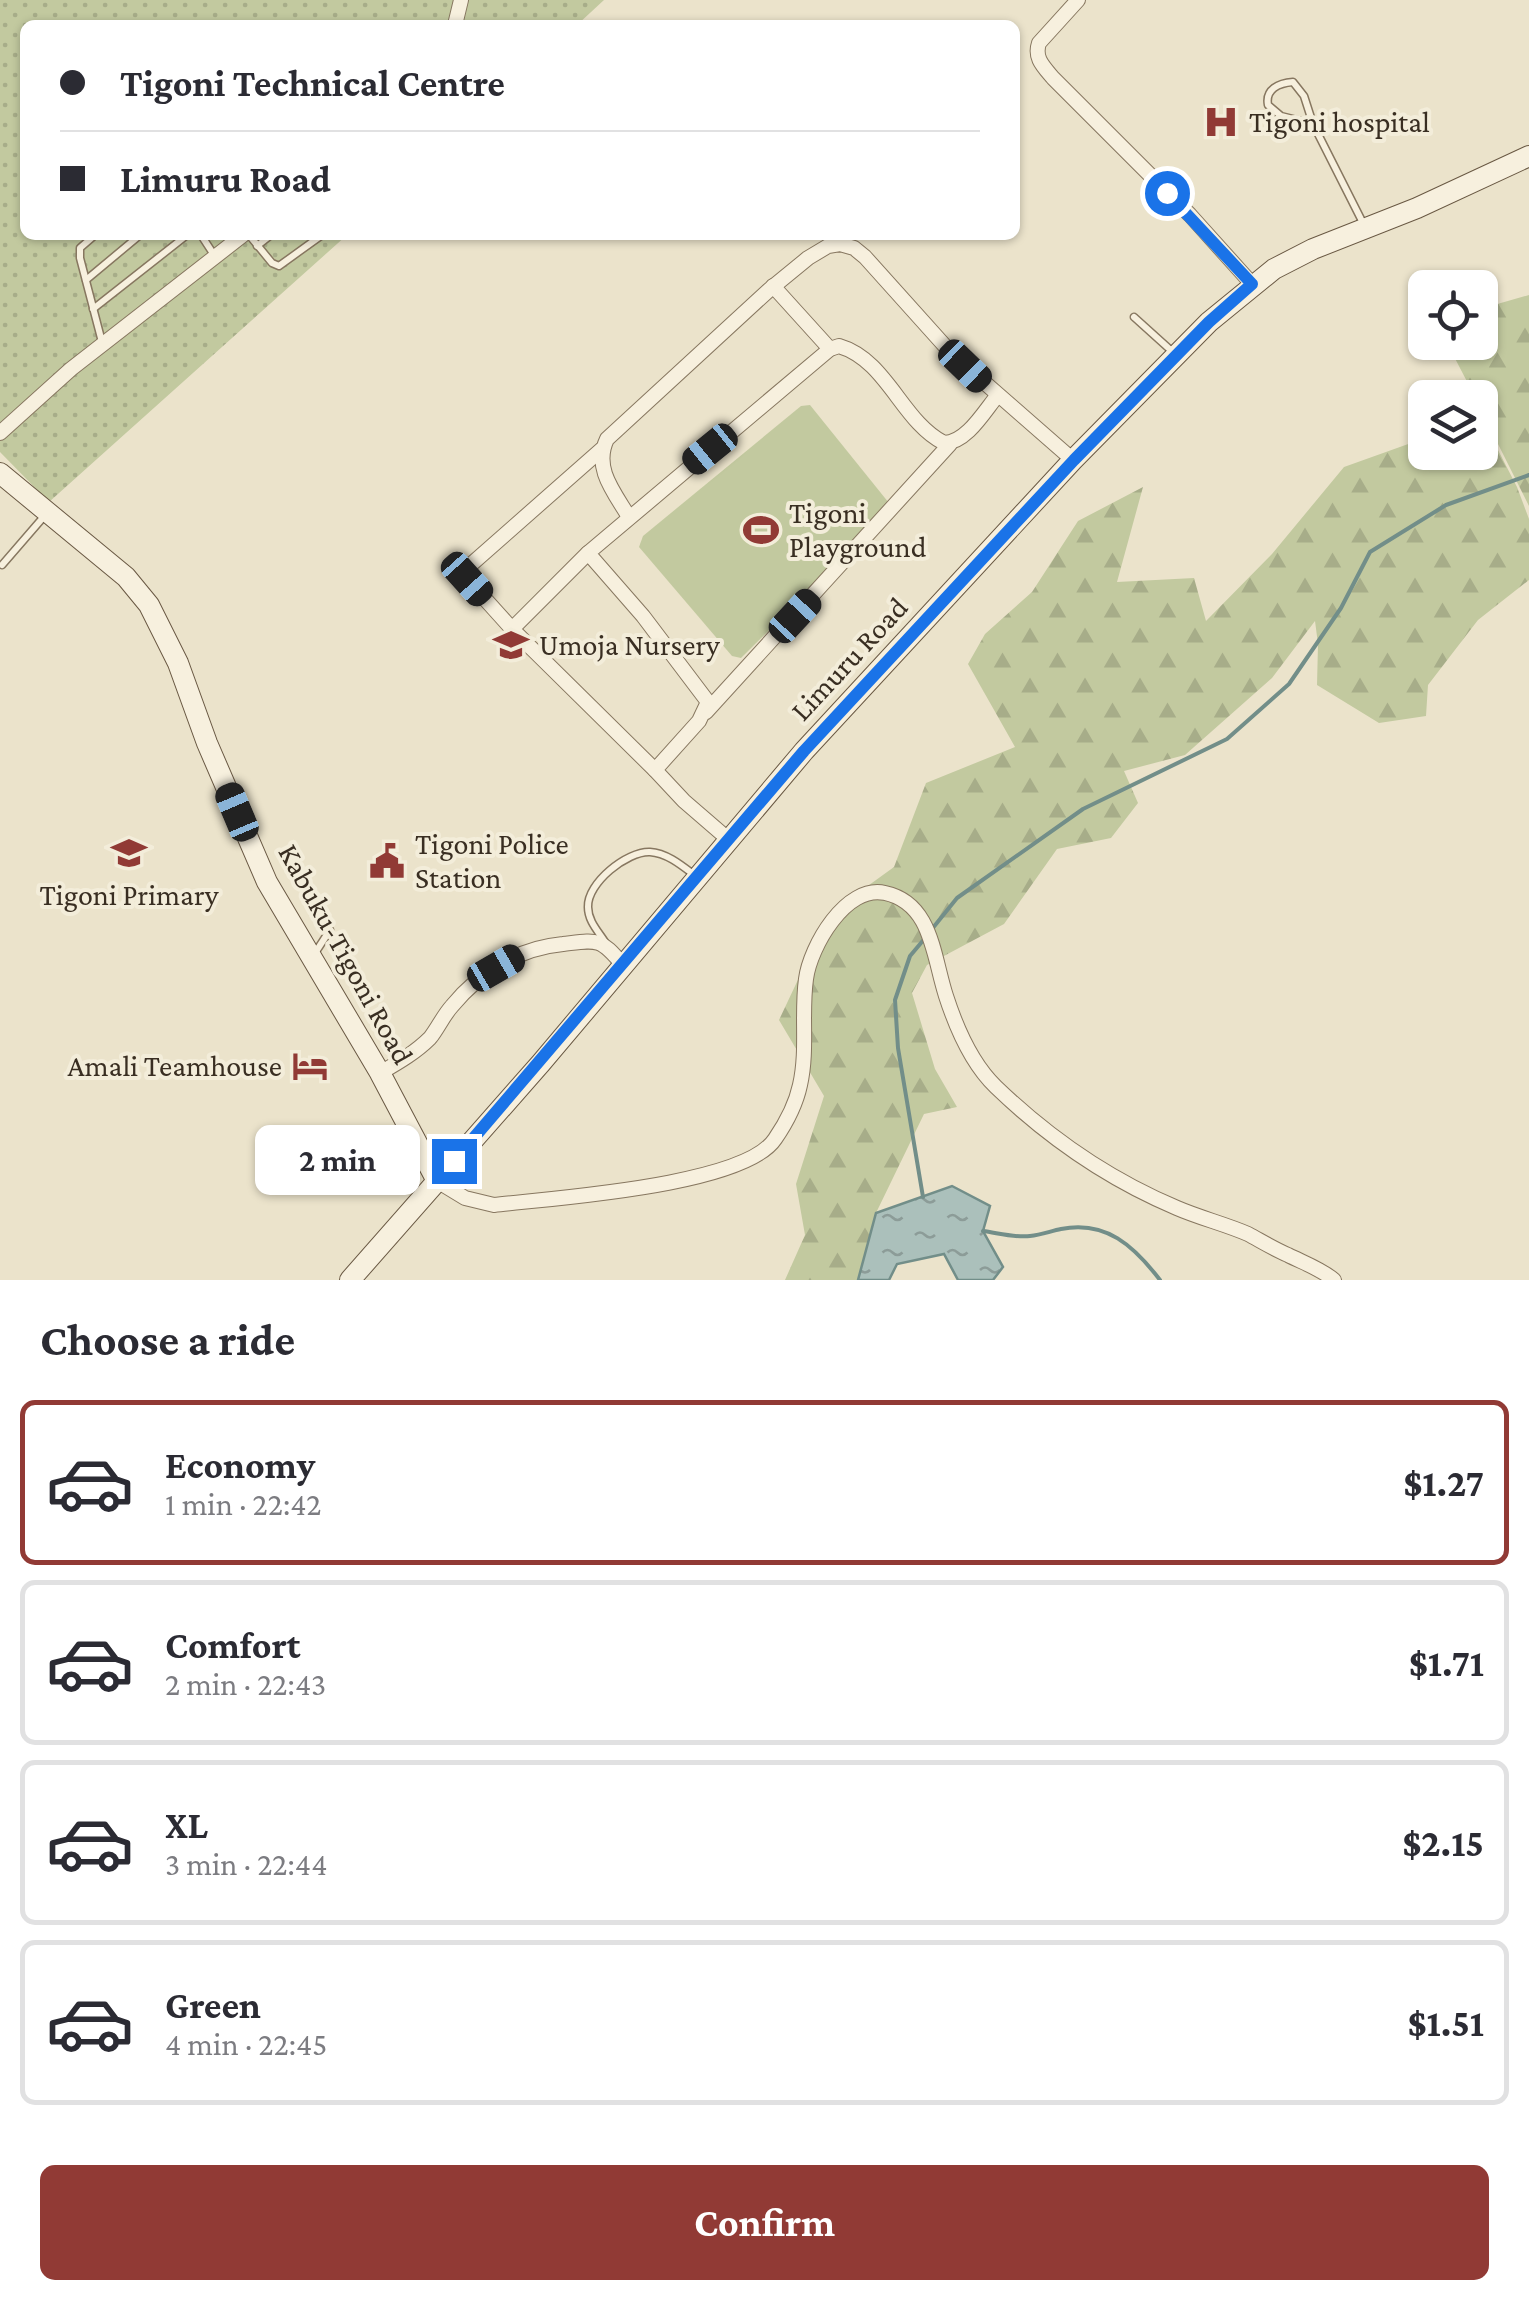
<!DOCTYPE html>
<meta charset="utf-8">
<style>
body{margin:0;font-family:"Crimson Pro",serif;background:#f2f2f3;color:#2b2b33;height:100vh;display:flex;flex-direction:column;font-size:38px;white-space:nowrap}
*{box-sizing:border-box;margin:0}
p{font-size:32px;color:#7c7c81}
.icon{flex:none;width:55px;height:55px;fill:none;stroke:currentColor;stroke-width:2;stroke-linecap:round;stroke-linejoin:round}
.map{position:relative;height:1280px;overflow:hidden}
.details{display:flex;flex-direction:column;background:#fff;flex:1}
.details>*{flex:none}
.hud{position:absolute;left:20px;top:20px;width:1000px;height:220px;border-radius:15px;box-shadow:0 2px 8px #0004;display:grid;align-content:center;height:220px;padding:0 40px;background:#fff}
.tools{position:absolute;left:1408px;top:270px;display:grid;gap:20px}
.tools a{display:grid;place-items:center;width:90px;height:90px;border-radius:15px;background:#fff;box-shadow:0 2px 8px #0004;font-size:50px}
.end{position:absolute;width:45px;height:45px;margin:-22px;border:12px solid #1a73e8;background:#fff;box-shadow:0 0 0 5px #fff}
.from{border-radius:50%}
.bubble{position:absolute;height:70px;border-radius:15px;background:#fff;box-shadow:0 2px 8px #0004;font-size:32px;font-weight:700;line-height:70px;text-align:center}
.car{position:absolute;width:30px;height:60px;margin:-30px -15px;border-radius:12px;box-shadow:0 0 8px 2px #0007;background:linear-gradient(#222 24%,#8ab4d8 0 40%,#222 0 76%,#8ab4d8 0 86%,#222 0)}
.hud b{display:flex;align-items:center;gap:35px;height:95px;font-size:38px}
.hud b+b{border-top:2px solid #e1e1e2}
.hud i{width:25px;height:25px;background:#2b2b33}
ul{padding:0;list-style:none}
li{display:flex;align-items:center;gap:30px;height:165px;margin:0 20px 15px;padding:0 20px;border:5px solid #e1e1e2;border-radius:15px}
li div{flex:1}
li b{display:block;font-size:38px}
li em{font-style:normal;font-weight:700}
li.current{border-color:#913a35}
li>.icon{width:90px;height:90px;stroke-width:1.5}
h2{padding:0 40px;font-size:45px;line-height:120px}
.primary-button{display:flex;gap:20px;margin-top:auto;padding:20px 40px}
.primary-button a{flex:1;height:115px;border-radius:15px;background:#913a35;color:#fff;font-size:40px;font-weight:700;line-height:115px;text-align:center}
.map>svg:first-child{display:block}
</style>
<div class="map">
<svg width="1529" height="1280" viewBox="0 0 1529 1280">
<defs>
<pattern id="green-dots" width="8" height="8" patternUnits="userSpaceOnUse" patternTransform="scale(2.5)"><rect width="8" height="8" fill="#c2c99f"/><path d="M2 2h.1M6 6h.1" fill="none" stroke="#a7ad89" stroke-width="1.8" stroke-linecap="round"/></pattern>
<pattern id="forest-firs" width="22" height="20" patternUnits="userSpaceOnUse" patternTransform="scale(2.5)"><rect width="22" height="20" fill="#c2c99f"/><path d="M5 1l3.5 6h-7zM16 11l3.5 6h-7z" fill="#a7ad89"/></pattern>
<pattern id="water-ripples" width="26" height="14" patternUnits="userSpaceOnUse" patternTransform="scale(2.5)"><rect width="26" height="14" fill="#abc0bb"/><path d="M2 4q2-2 4 0t4 0M15 11q2-2 4 0t4 0" fill="none" stroke="#8c9c98"/></pattern>
</defs>
<rect width="100%" height="100%" fill="#ebe3cb"/>
<path fill="url(#green-dots)" d="M0 0H604L577 25H25V235H347L49 502 0 452Z"/>
<g fill="url(#forest-firs)">
<path d="M1529 295V506L1480 408V398L1475 397 1447 343 1480 342V309Z"/>
<path d="M1481 417 1517 487 1529 519V580L1478 620 1428 685 1426 716 1379 723 1317 685 1318 644 1315 621 1272 678 1185 755 1124 771 1138 803 1111 838 1057 849 1004 924 927 965 912 993 935 1069 957 1107 924 1114 876 1213 858 1280H785L805 1235 796 1184 824 1096 779 1020 829 914 894 867 926 783 1015 747 968 664 985 634 1032 592 1078 521 1143 487 1117 582 1194 578 1206 621 1272 554 1344 467 1425 438V452H1480Z"/>
</g>
<path fill="#c2c99f" d="M810 405 893 508 741 658 732 656 639 547 643 536 801 406Z"/>
<path fill="url(#water-ripples)" stroke="#728e89" stroke-width="2.5" d="M952 1186 990 1206 983 1231 1003 1267 993 1280H958L944 1254 897 1264 889 1280H858L876 1213Z"/>
<g fill="none" stroke-linecap="round" stroke-linejoin="round">
<g stroke="#728e89" stroke-width="4">
<path d="M932 929 957 898 1083 809 1227 739 1289 684 1341 608 1370 552 1446 505 1529 475"/>
<path d="M923 1197 898 1048 895 1000 910 956 926 937"/>
<path d="M983 1231C998 1233 1016 1238 1030 1236 1041 1235 1051 1231 1061 1229 1106 1220 1134 1246 1160 1280"/>
</g>
<defs>
<g id="service">
<path d="M1293 82 1304 96 1313 124 1281 116 1268 105C1265 89 1279 83 1293 82Z"/>
<path d="M1313 124 1365 227"/>
<path d="M95 235 80 248V258L102 342"/>
<path d="M201 235 214 255"/>
<path d="M249 235 272 263 279 266 322 235"/>
<path d="M257 246 271 235"/>
<path d="M86 280 140 235"/>
<path d="M93 309 187 235"/>
<path d="M1134 317 1175 354"/>
<path d="M2 565 47 513"/>
<path d="M605 942C598 931 588 921 588 907 587 883 627 851 650 852 666 853 680 864 693 874"/>
<path d="M315 953 330 930"/>
</g>
<g id="minor">
<path d="M1078 0 1039 43C1034 58 1043 66 1053 78L1190 215 1252 284"/>
<path d="M455 25 461 0"/>
<path d="M773 286 830 349"/>
<path d="M0 433 71 369 243 235"/>
<path d="M629 517C614 492 593 468 607 439L769 290 808 258 828 246 840 244 854 248 865 257 953 355 1073 460"/>
<path d="M588 553 512 629 655 770"/>
<path d="M512 629 467 579V568L602 449"/>
<path d="M706 712 950 444"/>
<path d="M728 839 684 801 655 770 699 721 708 702 643 616 588 553 830 349 839 346C887 360 902 422 944 443 966 443 984 412 997 396"/>
<path d="M380 1073C397 1063 415 1053 430 1038 438 1028 443 1016 452 1006 480 972 519 948 563 944 596 940 600 937 622 964"/>
<path d="M437 1181 465 1198 494 1205C552 1198 744 1186 775 1139 786 1123 796 1104 800 1085 808 1050 801 1014 806 979 810 947 846 884 885 893 932 903 933 956 946 996 956 1027 972 1064 996 1087 1050 1139 1108 1179 1177 1208 1200 1218 1225 1224 1248 1234 1261 1241 1274 1249 1288 1255 1304 1263 1321 1269 1334 1280"/>
</g>
<g id="secondary">
<path d="M0 473 126 577 149 605 178 663 207 743 267 882 380 1073 437 1181"/>
<path d="M350 1280 541 1063 804 751 1073 460 1209 322 1274 269 1313 249 1417 208 1529 156"/>
</g>
</defs>
<use href="#service" stroke="#877760" stroke-width="9"/>
<use href="#minor" stroke="#877760" stroke-width="16"/>
<use href="#secondary" stroke="#695843" stroke-width="22"/>
<use href="#service" stroke="#f7f0de" stroke-width="6"/>
<use href="#minor" stroke="#f7f0de" stroke-width="14"/>
<use href="#secondary" stroke="#f7f0de" stroke-width="20"/>
</g>
<g fill="none" stroke-linecap="round" stroke-linejoin="round">
<path stroke="#1a73e8" stroke-width="12" d="M454 1161 804 751 1074 460 1209 322 1252 284 1167 193"/>
</g>
<defs>
<symbol id="hospital-bare" viewBox="-9 -9 18 18"><path d="M-5-5h3v3.5h4V-5h3V5h-3V1.5h-4V5h-3Z" fill="#913a35" stroke="#f3edda" stroke-width="2.5" paint-order="stroke"/></symbol>
<symbol id="stadium-bare" viewBox="-9 -9 18 18"><path d="M0-5a6.5 5 0 1 0 0 10a6.5 5 0 1 0 0-10ZM-3.5-1.8h7v3.6h-7Z" fill="#913a35" stroke="#f3edda" stroke-width="2.5" paint-order="stroke"/></symbol>
<symbol id="school-bare" viewBox="-9 -9 18 18"><path d="M0-5L7-2L0 1L-7-2ZM-4 1L0 2.5L4 1V4Q0 6-4 4Z" fill="#913a35" stroke="#f3edda" stroke-width="2.5" paint-order="stroke"/></symbol>
<symbol id="civic-bare" viewBox="-9 -9 18 18"><path d="M-.6-6.5H3V-4.5H.6V-3L4-1V1h2V6H-6V1h2V-1L-.6-3ZM-1.2 2.5V6h2.4V2.5Z" fill="#913a35" stroke="#f3edda" stroke-width="2.5" paint-order="stroke"/></symbol>
<symbol id="hotel-bare" viewBox="-9 -9 18 18"><path d="M-6-4.5h1.5V1H6V5H4.5V3h-9V5H-6ZM-4 0a1.8 1.8 0 1 1 3.6 0ZM.5 0V-2.5h3Q6-2.5 6 0Z" fill="#913a35" stroke="#f3edda" stroke-width="2.5" paint-order="stroke"/></symbol>
</defs>
<g fill-rule="evenodd">
<use href="#hospital-bare" x="1196" y="97" width="50" height="50"/>
<use href="#stadium-bare" x="736" y="505" width="50" height="50"/>
<use href="#school-bare" x="486" y="620" width="50" height="50"/>
<use href="#school-bare" x="104" y="828" width="50" height="50"/>
<use href="#civic-bare" x="362" y="836" width="50" height="50"/>
<use href="#hotel-bare" x="285" y="1041" width="50" height="50"/>
</g>
<g text-anchor="middle" stroke-width="8" stroke-linejoin="round" paint-order="stroke">
<g font-size="30" fill="#392e22" stroke="#f3edda" text-anchor="start">
<text x="1249" y="132">Tigoni hospital</text>
<text x="789" y="523">Tigoni<tspan x="789" dy="34">Playground</tspan></text>
<text x="539" y="655">Umoja Nursery</text>
<text x="415" y="854">Tigoni Police<tspan x="415" dy="34">Station</tspan></text>
<text x="129" y="905" text-anchor="middle">Tigoni Primary</text>
<text x="282" y="1076" text-anchor="end">Amali Teamhouse</text>
</g>
<g font-size="30" fill="#392e22" stroke="#f3edda">
<text transform="translate(849 659) rotate(-47)" y="10">Limuru Road</text>
<text transform="translate(346 954) rotate(61)" y="10">Kabuku-Tigoni Road</text>
</g>
</g>
</svg>
<div class="tools">
<a><svg class="icon" aria-label="locate" viewBox="0 0 24 24"><circle cx="12" cy="12" r="6"/><path d="M12 2v4M12 18v4M2 12h4M18 12h4"/></svg></a>
<a><svg class="icon" aria-label="layers" viewBox="0 0 24 24"><path d="M12 4l9 5-9 5-9-5zM3 14l9 5 9-5"/></svg></a>
</div>
<i class="end from" style="left:1167px;top:193px"></i>
<i class="end" style="left:454px;top:1161px"></i>
<div class="bubble" style="left:255px;top:1125px;width:165px">2 min</div>
<i class="car" style="left:965px;top:366px;rotate:134deg"></i>
<i class="car" style="left:710px;top:449px;rotate:231deg"></i>
<i class="car" style="left:467px;top:579px;rotate:138deg"></i>
<i class="car" style="left:795px;top:616px;rotate:43deg"></i>
<i class="car" style="left:237px;top:812px;rotate:337deg"></i>
<i class="car" style="left:496px;top:968px;rotate:60deg"></i>
<div class="hud">
<b><i class="from"></i>Tigoni Technical Centre</b>
<b><i></i>Limuru Road</b>
</div>
</div>
<section class="details">
<h2>Choose a ride</h2>
<ul>
<li class="current"><svg class="icon" aria-label="car" viewBox="0 0 24 24"><path d="M5 17H2v-5l4-1 3-4h7l3 4 3 1v5h-3M9 17h6M6 11h13"/><circle cx="7" cy="17" r="2"/><circle cx="17" cy="17" r="2"/></svg><div><b>Economy</b><p>1 min · 22:42</p></div><em>$1.27</em></li>
<li><svg class="icon" aria-label="car" viewBox="0 0 24 24"><path d="M5 17H2v-5l4-1 3-4h7l3 4 3 1v5h-3M9 17h6M6 11h13"/><circle cx="7" cy="17" r="2"/><circle cx="17" cy="17" r="2"/></svg><div><b>Comfort</b><p>2 min · 22:43</p></div><em>$1.71</em></li>
<li><svg class="icon" aria-label="car" viewBox="0 0 24 24"><path d="M5 17H2v-5l4-1 3-4h7l3 4 3 1v5h-3M9 17h6M6 11h13"/><circle cx="7" cy="17" r="2"/><circle cx="17" cy="17" r="2"/></svg><div><b>XL</b><p>3 min · 22:44</p></div><em>$2.15</em></li>
<li><svg class="icon" aria-label="car" viewBox="0 0 24 24"><path d="M5 17H2v-5l4-1 3-4h7l3 4 3 1v5h-3M9 17h6M6 11h13"/><circle cx="7" cy="17" r="2"/><circle cx="17" cy="17" r="2"/></svg><div><b>Green</b><p>4 min · 22:45</p></div><em>$1.51</em></li>
</ul>
<div class="primary-button"><a>Confirm</a></div>
</section>
